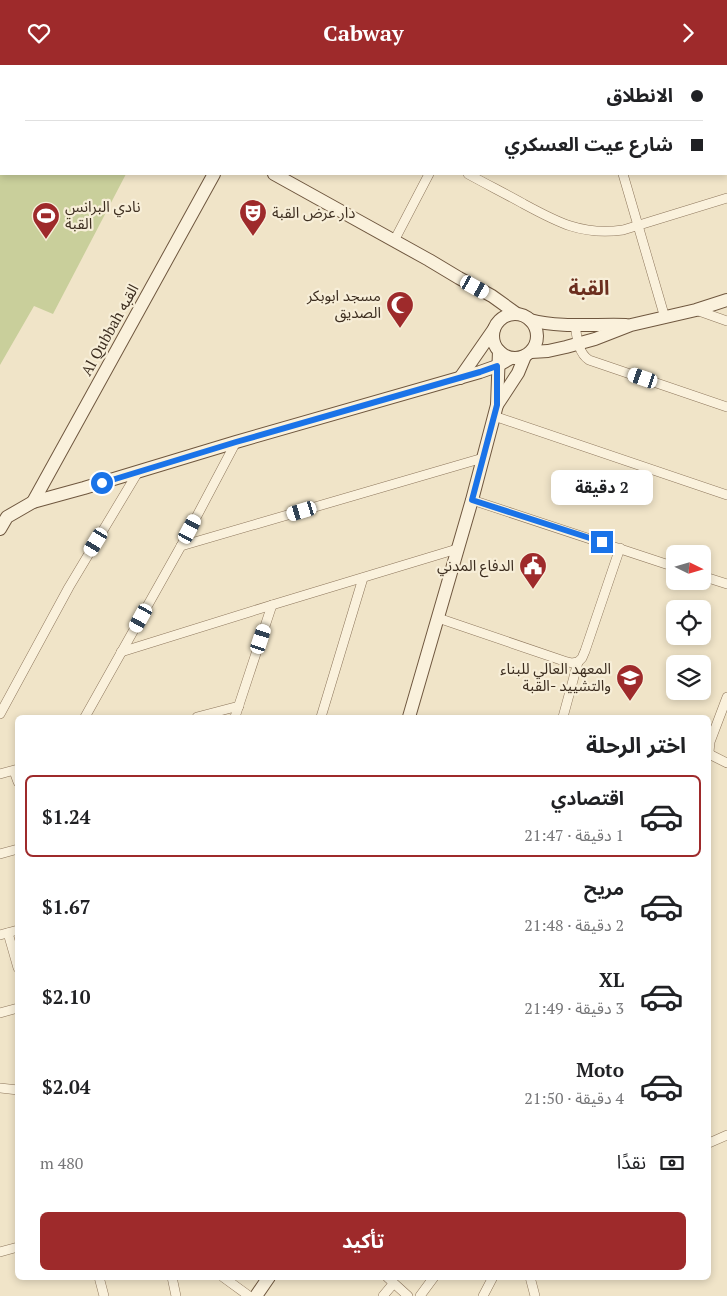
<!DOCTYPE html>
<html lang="ar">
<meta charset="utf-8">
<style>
body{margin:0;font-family:"PT Serif","Noto Sans Arabic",serif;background:#f6f6f6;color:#202124;direction:rtl;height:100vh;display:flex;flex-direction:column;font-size:19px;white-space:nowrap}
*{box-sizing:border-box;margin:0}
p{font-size:16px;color:#757577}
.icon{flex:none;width:28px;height:28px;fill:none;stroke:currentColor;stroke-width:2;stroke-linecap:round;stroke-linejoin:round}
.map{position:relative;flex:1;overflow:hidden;direction:ltr}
.panel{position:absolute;left:15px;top:650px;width:696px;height:565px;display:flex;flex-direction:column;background:#fff;border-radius:8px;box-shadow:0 2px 8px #0003;direction:rtl}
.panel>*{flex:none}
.banner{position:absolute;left:0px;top:0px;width:728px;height:110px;box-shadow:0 2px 8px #0003;direction:rtl;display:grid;align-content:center;height:110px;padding:0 25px;background:#fff}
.needle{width:32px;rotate:95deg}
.fabs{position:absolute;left:666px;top:480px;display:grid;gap:10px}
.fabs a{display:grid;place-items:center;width:45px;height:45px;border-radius:8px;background:#fff;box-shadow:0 2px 8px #0003;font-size:25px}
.end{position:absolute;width:22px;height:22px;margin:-11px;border:6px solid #1a73e8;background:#fff;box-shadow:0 0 0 2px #fff}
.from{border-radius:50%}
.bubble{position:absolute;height:35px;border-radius:8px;background:#fff;box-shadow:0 2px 8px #0003;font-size:16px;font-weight:700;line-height:35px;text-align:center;direction:rtl}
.car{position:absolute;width:15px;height:30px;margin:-15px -8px;border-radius:6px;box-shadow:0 0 4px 1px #0007;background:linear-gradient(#fff 24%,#345 0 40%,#fff 0 76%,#345 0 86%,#fff 0)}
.banner b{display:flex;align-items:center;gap:18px;height:48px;font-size:19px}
.banner b+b{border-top:1px solid #e0e0e0}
.banner i{width:12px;height:12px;background:#202124}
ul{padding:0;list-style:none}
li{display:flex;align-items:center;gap:15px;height:82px;margin:0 10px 8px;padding:0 15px;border:2px solid transparent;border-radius:8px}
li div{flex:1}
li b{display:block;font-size:19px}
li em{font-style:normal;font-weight:700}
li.current{border-color:#9e2a2b}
li>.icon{width:45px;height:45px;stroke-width:1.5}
h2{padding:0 25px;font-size:22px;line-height:60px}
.pay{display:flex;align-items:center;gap:12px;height:55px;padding:0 25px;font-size:19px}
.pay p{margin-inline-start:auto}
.primary-button{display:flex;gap:10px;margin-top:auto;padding:10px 25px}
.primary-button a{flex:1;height:58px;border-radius:8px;background:#9e2a2b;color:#fff;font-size:20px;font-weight:700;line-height:58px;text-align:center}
header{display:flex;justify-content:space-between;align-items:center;height:65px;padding:0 25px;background:#9e2a2b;color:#fff;font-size:22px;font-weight:700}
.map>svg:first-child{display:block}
</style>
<header><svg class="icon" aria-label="forward" viewBox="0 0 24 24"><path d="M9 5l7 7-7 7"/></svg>Cabway<svg class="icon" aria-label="heart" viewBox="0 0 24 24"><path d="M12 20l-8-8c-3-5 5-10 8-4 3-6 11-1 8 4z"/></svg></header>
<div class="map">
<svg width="727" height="1231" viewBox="0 0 727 1231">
<rect width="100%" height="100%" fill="#f0e4c8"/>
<path fill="#c9cf9b" d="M0 43 1 44V109H126L53 249 34 241 0 300Z"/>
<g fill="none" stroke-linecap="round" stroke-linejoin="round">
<defs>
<g id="street">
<path d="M84 0 86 1"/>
<path d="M455 0 457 1"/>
<path d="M504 0V1"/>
<path d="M594 0V1"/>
<path d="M376 1 377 0"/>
<path d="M468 109C486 119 504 128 522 138 557 157 582 171 623 165L727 133"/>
<path d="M623 109 665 253"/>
<path d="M394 176 429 109"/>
<path d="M696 245 727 256"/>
<path d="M575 260C577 272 578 288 589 295L727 342"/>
<path d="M494 351 727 430"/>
<path d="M472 435 675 502"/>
<path d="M181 481 483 393"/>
<path d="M702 511 727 519"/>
<path d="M438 553 564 596 572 598 578 597"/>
<path d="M121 587 272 540 457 484"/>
<path d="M727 632 710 677 709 687 711 690 727 698"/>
<path d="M0 649 69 522 138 407"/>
<path d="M85 652 181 481 236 377"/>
<path d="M197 652 239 641"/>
<path d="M235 652 272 540"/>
<path d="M321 652 363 513"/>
<path d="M563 652 578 597 582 593 585 586 620 483"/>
<path d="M14 706 18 717"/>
<path d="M0 709 18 704"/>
<path d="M0 789 18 784"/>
<path d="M8 868 18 903"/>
<path d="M0 870 18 865"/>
<path d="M0 948 18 943"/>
<path d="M0 1023 18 1025"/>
<path d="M709 1078 727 1070"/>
<path d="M0 1187 18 1182"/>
<path d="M99 1212 104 1231"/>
<path d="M172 1212 176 1231"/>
<path d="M223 1212 249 1231"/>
<path d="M387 1212 408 1231"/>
<path d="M530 1212 535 1231"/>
<path d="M383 1231 393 1219"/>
<path d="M420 1231 434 1212"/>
<path d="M483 1231 493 1212"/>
</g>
<g id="secondary">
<path d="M271 1V0"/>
<path d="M274 109 429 195 459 213 492 231 517 249"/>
<circle cx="515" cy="271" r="22"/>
<path d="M530 255C561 263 594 259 626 260"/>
<path d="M531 287 548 286 566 282 595 274 631 260 696 245 727 235"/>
<path d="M460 313 494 264"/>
<path d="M497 340 518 308 525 291"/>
<path d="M33 437 214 109"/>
<path d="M0 464 7 452 33 437 84 423 236 377 480 307 497 301 511 293"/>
<path d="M409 652 472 435 497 340 499 286"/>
<path d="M256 1231 269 1212"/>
</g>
</defs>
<use href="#street" stroke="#8d765c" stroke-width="10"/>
<use href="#secondary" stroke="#6f573f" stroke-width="14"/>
<use href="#street" stroke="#faf1dc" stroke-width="9"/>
<use href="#secondary" stroke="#faf1dc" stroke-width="12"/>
</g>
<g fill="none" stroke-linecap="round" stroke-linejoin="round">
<path stroke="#1a73e8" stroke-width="6" d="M102 418 236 377 480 307 497 301V340L472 435 602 477"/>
</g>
<defs>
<symbol id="theatre-pin" viewBox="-11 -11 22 30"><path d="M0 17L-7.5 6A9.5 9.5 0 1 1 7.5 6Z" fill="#9e2a2b" stroke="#f7eed8"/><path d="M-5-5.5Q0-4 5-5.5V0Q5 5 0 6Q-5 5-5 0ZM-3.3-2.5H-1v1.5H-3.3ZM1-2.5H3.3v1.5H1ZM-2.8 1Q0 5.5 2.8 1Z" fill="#fff"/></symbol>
<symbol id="stadium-pin" viewBox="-11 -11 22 30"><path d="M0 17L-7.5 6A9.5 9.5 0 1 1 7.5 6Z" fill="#9e2a2b" stroke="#f7eed8"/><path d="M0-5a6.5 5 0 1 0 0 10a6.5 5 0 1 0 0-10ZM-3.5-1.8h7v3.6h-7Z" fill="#fff"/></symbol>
<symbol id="mosque-pin" viewBox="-11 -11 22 30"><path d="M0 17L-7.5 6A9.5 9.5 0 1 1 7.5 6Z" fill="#9e2a2b" stroke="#f7eed8"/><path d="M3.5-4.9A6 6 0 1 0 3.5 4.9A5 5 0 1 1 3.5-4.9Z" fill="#fff"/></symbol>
<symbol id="civic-pin" viewBox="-11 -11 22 30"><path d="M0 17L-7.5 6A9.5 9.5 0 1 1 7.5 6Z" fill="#9e2a2b" stroke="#f7eed8"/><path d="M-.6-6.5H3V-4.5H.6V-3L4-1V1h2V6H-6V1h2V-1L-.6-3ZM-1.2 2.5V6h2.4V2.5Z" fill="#fff"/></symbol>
<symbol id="university-pin" viewBox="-11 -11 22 30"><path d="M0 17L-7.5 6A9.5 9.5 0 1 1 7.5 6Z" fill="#9e2a2b" stroke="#f7eed8"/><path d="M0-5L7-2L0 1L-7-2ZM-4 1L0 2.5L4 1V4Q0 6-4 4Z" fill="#fff"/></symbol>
</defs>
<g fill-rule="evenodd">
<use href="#theatre-pin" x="237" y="132" width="32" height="43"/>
<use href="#stadium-pin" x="30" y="135" width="32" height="43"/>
<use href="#mosque-pin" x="384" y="224" width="32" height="43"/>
<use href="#civic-pin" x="517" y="485" width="32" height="43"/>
<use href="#university-pin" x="614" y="597" width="32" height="43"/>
</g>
<g text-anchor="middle" stroke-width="4.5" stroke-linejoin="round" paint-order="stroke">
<g font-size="15" fill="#3d2e20" stroke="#f7eed8" text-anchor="end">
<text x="65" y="147" text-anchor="start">نادي البرانس<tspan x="65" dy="17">القبة</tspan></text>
<text x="272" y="153" text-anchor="start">دار عرض القبة</text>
<text x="381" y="236">مسجد ابوبكر<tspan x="381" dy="17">الصديق</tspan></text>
<text x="514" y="506">الدفاع المدني</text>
<text x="611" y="609">المعهد العالي للبناء<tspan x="611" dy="17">والتشييد -القبة</tspan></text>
</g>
<g font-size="15" fill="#3d2e20" stroke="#f7eed8">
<text transform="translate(110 265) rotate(-61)" y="5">Al Qubbah القبه</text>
</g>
<g font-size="20" font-weight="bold" fill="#6b2e1e" stroke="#f7eed8">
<text x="589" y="230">القبة</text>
</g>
</g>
</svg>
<div class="fabs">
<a><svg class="needle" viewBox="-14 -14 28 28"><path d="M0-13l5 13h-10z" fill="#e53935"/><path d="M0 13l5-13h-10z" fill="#757577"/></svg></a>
<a><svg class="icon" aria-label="locate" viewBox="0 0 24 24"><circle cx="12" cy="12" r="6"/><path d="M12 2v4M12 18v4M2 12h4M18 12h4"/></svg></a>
<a><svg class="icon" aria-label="layers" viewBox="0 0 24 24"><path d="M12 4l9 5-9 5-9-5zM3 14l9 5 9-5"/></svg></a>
</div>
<i class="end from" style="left:102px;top:418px"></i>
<i class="end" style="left:602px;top:477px"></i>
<div class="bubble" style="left:551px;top:405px;width:102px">2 دقيقة</div>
<i class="car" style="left:475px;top:222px;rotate:119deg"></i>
<i class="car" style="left:643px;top:313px;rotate:289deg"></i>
<i class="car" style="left:302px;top:446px;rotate:253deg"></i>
<i class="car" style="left:190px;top:464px;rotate:28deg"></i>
<i class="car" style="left:96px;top:477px;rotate:211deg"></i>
<i class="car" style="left:141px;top:553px;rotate:209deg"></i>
<i class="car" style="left:261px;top:574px;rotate:18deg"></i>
<div class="banner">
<b><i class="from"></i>الانطلاق</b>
<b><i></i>شارع عيت العسكري</b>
</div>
<section class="panel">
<h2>اختر الرحلة</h2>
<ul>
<li class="current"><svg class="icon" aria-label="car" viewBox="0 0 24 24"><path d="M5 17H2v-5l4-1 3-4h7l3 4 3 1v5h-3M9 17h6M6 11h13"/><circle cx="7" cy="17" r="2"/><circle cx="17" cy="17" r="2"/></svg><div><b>اقتصادي</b><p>1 دقيقة · 21:47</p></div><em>$1.24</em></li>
<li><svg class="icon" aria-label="car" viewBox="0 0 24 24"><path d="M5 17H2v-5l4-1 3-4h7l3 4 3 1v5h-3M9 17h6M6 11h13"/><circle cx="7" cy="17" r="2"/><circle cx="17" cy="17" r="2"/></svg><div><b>مريح</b><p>2 دقيقة · 21:48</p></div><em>$1.67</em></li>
<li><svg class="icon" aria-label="car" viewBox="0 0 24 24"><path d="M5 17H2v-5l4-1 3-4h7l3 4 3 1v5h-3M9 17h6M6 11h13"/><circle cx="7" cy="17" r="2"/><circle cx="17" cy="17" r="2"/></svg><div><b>XL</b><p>3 دقيقة · 21:49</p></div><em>$2.10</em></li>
<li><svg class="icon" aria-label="car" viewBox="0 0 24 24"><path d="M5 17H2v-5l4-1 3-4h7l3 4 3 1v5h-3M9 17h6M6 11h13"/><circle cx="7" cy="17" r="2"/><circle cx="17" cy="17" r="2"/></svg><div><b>Moto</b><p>4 دقيقة · 21:50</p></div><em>$2.04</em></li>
</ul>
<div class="pay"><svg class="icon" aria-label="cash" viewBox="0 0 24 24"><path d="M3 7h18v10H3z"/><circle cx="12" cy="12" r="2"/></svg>نقدًا<p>480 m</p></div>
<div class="primary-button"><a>تأكيد</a></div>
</section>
</div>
